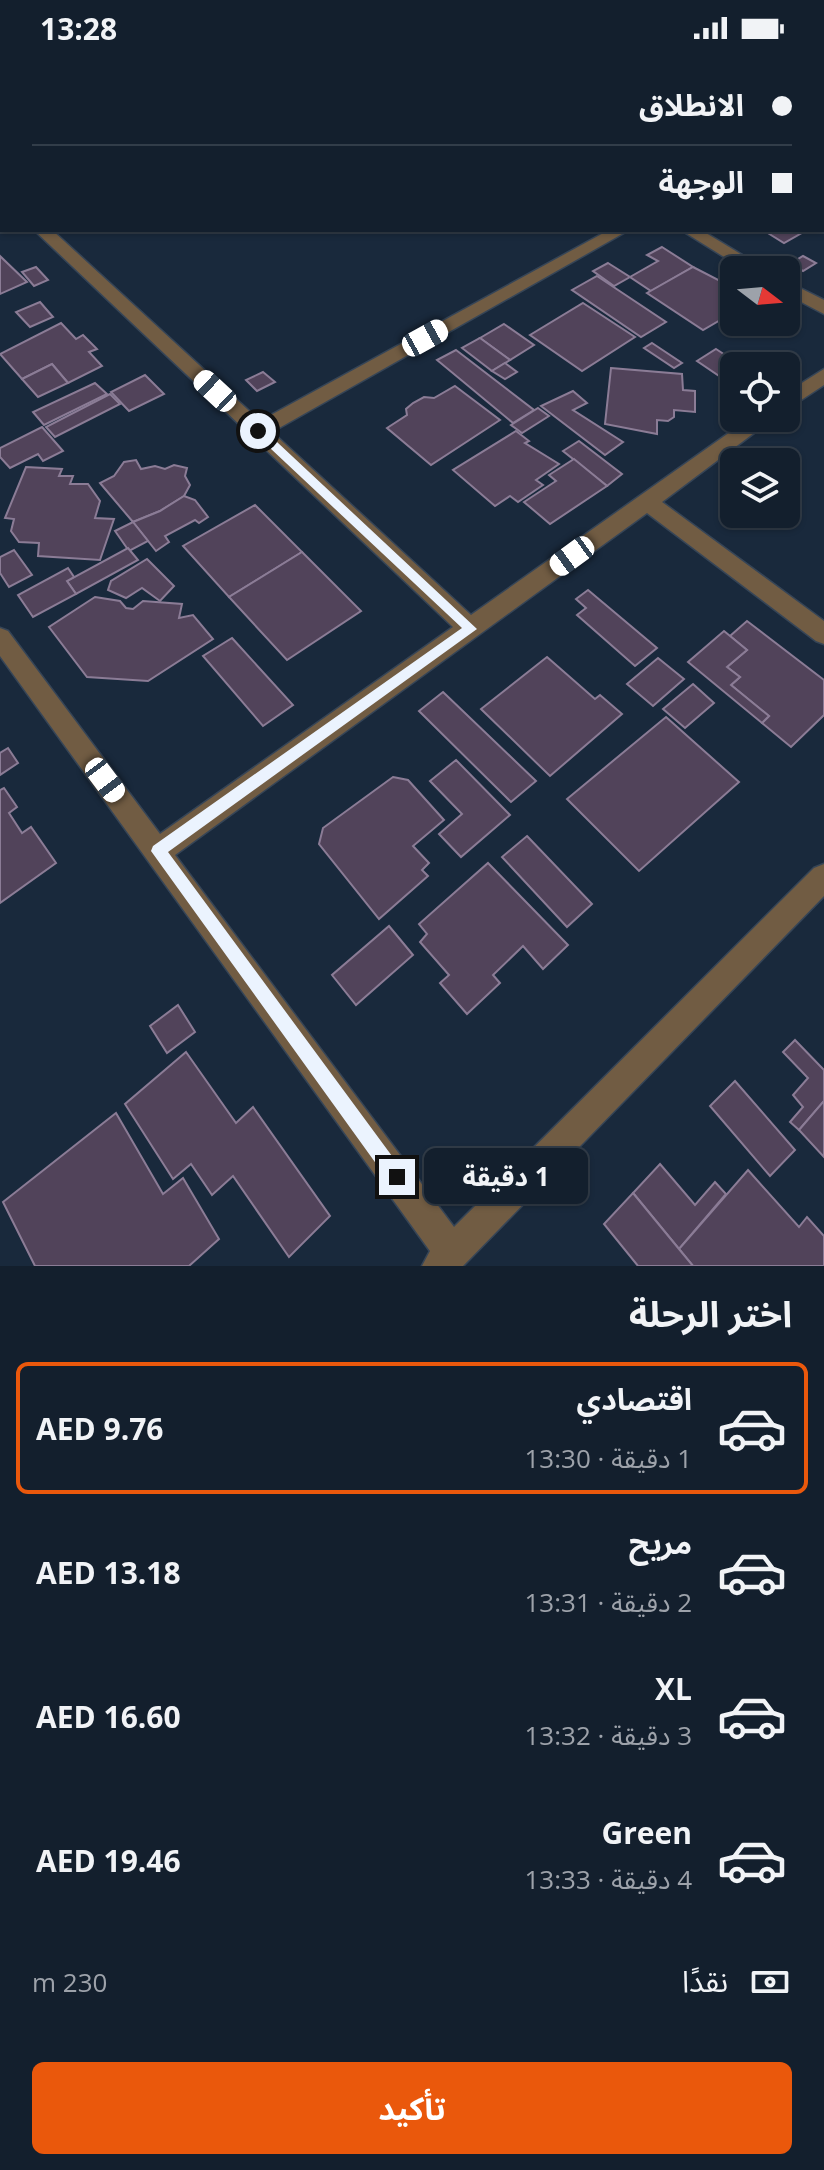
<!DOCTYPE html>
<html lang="ar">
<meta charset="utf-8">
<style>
body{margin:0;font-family:"Open Sans","Noto Sans Arabic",sans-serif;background:#1c2735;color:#f1f3f6;direction:rtl;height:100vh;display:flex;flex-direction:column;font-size:30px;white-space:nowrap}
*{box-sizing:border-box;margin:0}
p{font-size:26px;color:#9da2aa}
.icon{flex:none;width:44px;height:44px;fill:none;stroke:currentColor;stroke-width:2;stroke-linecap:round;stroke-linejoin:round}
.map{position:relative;height:1210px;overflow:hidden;direction:ltr}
.sheet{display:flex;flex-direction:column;background:#131f2d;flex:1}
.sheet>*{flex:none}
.hud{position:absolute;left:0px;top:0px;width:824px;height:176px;box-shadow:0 2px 6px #0004,0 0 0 2px #323d49;direction:rtl;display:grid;align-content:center;height:176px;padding:0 32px;background:#131f2d}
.needle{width:52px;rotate:106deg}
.fabs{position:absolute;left:720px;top:200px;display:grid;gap:16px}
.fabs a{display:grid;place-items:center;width:80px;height:80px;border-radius:12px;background:#131f2d;box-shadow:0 2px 6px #0004,0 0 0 2px #323d49;font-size:40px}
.end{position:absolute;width:36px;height:36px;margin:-18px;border:10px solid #ebf3fe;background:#111;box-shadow:0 0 0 4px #111}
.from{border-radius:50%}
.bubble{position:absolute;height:56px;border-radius:12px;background:#131f2d;box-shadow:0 2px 6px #0004,0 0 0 2px #323d49;font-size:26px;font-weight:700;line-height:56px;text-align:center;direction:rtl}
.car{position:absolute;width:24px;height:48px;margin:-24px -12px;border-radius:10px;box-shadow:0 0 6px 2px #0007;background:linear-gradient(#fff 24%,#345 0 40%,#fff 0 76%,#345 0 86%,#fff 0)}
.hud b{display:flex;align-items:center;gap:28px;height:76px;font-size:30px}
.hud b+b{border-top:2px solid #323d49}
.hud i{width:20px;height:20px;background:#f1f3f6}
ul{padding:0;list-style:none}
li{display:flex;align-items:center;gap:24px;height:132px;margin:0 16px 12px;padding:0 16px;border:4px solid transparent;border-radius:12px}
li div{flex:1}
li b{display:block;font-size:30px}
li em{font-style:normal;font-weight:700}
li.active{border-color:#ea580c}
li>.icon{width:72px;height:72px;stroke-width:1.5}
h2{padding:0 32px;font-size:36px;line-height:96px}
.pay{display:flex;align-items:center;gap:20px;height:88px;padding:0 32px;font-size:30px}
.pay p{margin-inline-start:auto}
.action{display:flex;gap:16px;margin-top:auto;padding:16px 32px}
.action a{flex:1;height:92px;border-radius:12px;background:#ea580c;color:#fff;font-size:32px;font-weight:700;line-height:92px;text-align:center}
.status{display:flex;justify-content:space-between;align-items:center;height:56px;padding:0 40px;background:#131f2d;direction:ltr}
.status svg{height:22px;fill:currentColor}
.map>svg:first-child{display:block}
</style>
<div class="status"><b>13:28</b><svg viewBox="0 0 49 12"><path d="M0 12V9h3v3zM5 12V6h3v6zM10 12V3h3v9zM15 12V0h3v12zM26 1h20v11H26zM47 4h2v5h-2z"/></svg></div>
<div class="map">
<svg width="824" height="1210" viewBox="0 0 824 1210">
<rect width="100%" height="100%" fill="#19293c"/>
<g fill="#51435a" stroke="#8b7c96" stroke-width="2">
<path d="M763 174H807L784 187Z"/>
<path d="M662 191 693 211 651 235 630 221 658 205 647 199Z"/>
<path d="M0 200 27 226 0 238Z"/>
<path d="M803 200 816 207 803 215 790 208Z"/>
<path d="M608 207 630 221 614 230 593 215Z"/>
<path d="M36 211 48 224 34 230 22 216Z"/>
<path d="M693 211 734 232V256L703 274 647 237Z"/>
<path d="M597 220 666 266 641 281 572 234Z"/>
<path d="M40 246 53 261 30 271 16 256Z"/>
<path d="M583 247 635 281 582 315 530 279Z"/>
<path d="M61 267 76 283 83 279 97 293 89 296 102 310 68 327 52 308 22 323 0 298Z"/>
<path d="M504 268 534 289 510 304 480 282Z"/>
<path d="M480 282 510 304 492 315 462 292Z"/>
<path d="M652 287 682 307 674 312 644 292Z"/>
<path d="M716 293 742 310H734V330L697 305Z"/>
<path d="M456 294 534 354 513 367 437 304Z"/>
<path d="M505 307 517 316 505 323 492 315Z"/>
<path d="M52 308 68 327 38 341 22 323Z"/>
<path d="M611 312 682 318 683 334 695 335V356L674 354V361L668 365 657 364V378L605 368Z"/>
<path d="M263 316 275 326 257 335 246 324Z"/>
<path d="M145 319 164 338 129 355 111 336Z"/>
<path d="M95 327 107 338 44 369 33 356Z"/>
<path d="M455 330 500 364 431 409 387 372 407 359 406 353 413 347 424 341 434 342Z"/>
<path d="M573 335 587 347 573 354 623 386 605 399 541 350Z"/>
<path d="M110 338 120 348 55 381 46 371Z"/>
<path d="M538 352 549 360 522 377 511 369Z"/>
<path d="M42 371 63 395 43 405 38 398 10 412 0 401V392Z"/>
<path d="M516 375 529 385 525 387 559 408 536 424 543 429 518 446 510 440 495 450 453 414Z"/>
<path d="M579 385 622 418 607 430 563 395Z"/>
<path d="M574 403 607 430 550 468 524 446 556 425 549 419Z"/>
<path d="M136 404 141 413 155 410 165 413 174 409 187 412 185 420 190 429 184 440 160 455 133 466 100 427 114 420 124 406Z"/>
<path d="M26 411 62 413 59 420H73L70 428H88L100 445 95 462 114 463 100 504 38 500 39 487 19 486 11 475 14 463 5 462Z"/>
<path d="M184 440 195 444 208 461 199 467 195 464 165 480 169 486 156 495 133 466 160 455Z"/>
<path d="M255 449 302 496 229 541 183 490Z"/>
<path d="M133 466 148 485 129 495 115 475Z"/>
<path d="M128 492 138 504 76 538 67 525Z"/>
<path d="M14 494 32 519 9 531 0 517V501Z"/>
<path d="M302 496 361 555 287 604 229 541Z"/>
<path d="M147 503 174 530 160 545 142 532 126 542 108 534 111 525Z"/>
<path d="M68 512 74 521 67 525 76 538 33 561 18 539Z"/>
<path d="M588 534 657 592 635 610 577 559 586 552 576 543Z"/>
<path d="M95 541 120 545 126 552 133 553 143 545 182 548 179 562 193 559 213 583 148 625 87 621 49 571Z"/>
<path d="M747 565 824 624V659L791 691 762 667 769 660 731 629 740 621 727 611 747 594 730 580Z"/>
<path d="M724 575 747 594 727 611 740 621 731 629 769 660 762 667 688 606Z"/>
<path d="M232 582 293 649 263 670 203 600Z"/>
<path d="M547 601 595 643 600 639 622 658 550 720 481 653Z"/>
<path d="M658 602 684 623 653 650 627 628Z"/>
<path d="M693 628 714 647 685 672 663 653Z"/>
<path d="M443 636 536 725 511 746 419 655Z"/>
<path d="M666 661 739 726 639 815 567 743Z"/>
<path d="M8 692 18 707 0 719V697Z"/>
<path d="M456 704 510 759 461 801 439 778 462 758 430 725Z"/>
<path d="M393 721 408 724 444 764 413 790 429 807 422 814 428 820 379 863 319 788 323 772Z"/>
<path d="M4 732 17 751 9 757 22 777 31 771 56 807 0 847V734Z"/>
<path d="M527 780 592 848 567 871 502 801Z"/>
<path d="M488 807 568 889 543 913 523 890 493 919 500 927 467 958 440 927 449 919 420 886 427 878 419 868Z"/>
<path d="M389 870 413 899 356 949 332 919Z"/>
<path d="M178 949 195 976 167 997 150 970Z"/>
<path d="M795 984 824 1014V1045L799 1074 790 1066 803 1051 793 1039 808 1022 783 996Z"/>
<path d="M186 996 236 1067 253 1051 330 1160 289 1201 233 1120 212 1139 191 1108 173 1123 125 1048Z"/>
<path d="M735 1025 795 1094 770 1120 710 1050Z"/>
<path d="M824 1045V1101L799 1074Z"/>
<path d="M116 1057 163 1138 183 1122 219 1183 189 1210H35L3 1146Z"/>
<path d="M660 1108 695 1149 715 1126 726 1138 679 1193 633 1137Z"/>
<path d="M748 1114 799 1171 807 1161 824 1180V1210H693L679 1193Z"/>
<path d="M633 1137 679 1193 693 1210H638L604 1168Z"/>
</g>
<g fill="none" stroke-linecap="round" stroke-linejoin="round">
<defs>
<g id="street">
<path d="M53 0H71L52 2Z"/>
<path d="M268 0H284L285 2H269Z"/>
<path d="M387 0H405L386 2Z"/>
<path d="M668 0H685L686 2H669Z"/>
<path d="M822 65 824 66V76L822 75Z"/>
<path d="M2 159V169L0 170V160Z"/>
<path d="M34 174H52L260 365 609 174H629L272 376 471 559 750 362H774L662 446 824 565V588L816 585 647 457 175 799 454 1171 814 812 824 808V840L463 1210H422L430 1195 0 600V572L8 575 160 778 453 571Z"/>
<path d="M681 174H701L767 214H745Z"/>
<path d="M786 225 824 244V258L786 238Z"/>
<path d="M824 313V329L786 354V337Z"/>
</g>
</defs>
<use href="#street" stroke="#364557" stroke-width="3"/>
<use href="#street" fill="#715c43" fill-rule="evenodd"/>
</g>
<path fill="#ebf3fe" d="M254 372H262L477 573 168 796 403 1115 405 1121 403 1127 397 1130 390 1127 151 795 153 790 462 572 254 377Z"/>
</svg>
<div class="fabs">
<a><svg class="needle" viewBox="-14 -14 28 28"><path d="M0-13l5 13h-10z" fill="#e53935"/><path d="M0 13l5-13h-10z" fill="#9da2aa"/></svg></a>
<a><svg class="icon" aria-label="locate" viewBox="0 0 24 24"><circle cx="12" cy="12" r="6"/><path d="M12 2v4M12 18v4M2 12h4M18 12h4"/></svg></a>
<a><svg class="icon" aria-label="layers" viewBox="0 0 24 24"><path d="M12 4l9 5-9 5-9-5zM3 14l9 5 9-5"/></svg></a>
</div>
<i class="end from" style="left:258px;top:375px"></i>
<i class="end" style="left:397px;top:1121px"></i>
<div class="bubble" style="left:424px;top:1092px;width:164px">1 دقيقة</div>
<i class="car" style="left:425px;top:282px;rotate:61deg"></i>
<i class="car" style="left:215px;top:335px;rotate:313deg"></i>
<i class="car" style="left:572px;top:500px;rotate:234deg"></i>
<i class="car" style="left:105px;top:724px;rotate:143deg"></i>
<div class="hud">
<b><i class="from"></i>الانطلاق</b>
<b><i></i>الوجهة</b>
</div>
</div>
<section class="sheet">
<h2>اختر الرحلة</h2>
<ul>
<li class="active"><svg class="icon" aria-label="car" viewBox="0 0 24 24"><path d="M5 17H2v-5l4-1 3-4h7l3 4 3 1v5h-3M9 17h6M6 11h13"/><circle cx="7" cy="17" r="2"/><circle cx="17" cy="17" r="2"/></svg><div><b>اقتصادي</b><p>1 دقيقة · 13:30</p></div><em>AED 9.76</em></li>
<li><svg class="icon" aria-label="car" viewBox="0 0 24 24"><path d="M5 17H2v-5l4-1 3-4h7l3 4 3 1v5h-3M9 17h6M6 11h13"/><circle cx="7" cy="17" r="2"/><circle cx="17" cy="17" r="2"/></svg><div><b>مريح</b><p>2 دقيقة · 13:31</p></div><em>AED 13.18</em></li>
<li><svg class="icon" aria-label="car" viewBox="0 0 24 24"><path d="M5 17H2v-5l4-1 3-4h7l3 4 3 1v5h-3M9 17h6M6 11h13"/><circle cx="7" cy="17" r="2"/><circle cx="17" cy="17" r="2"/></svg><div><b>XL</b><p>3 دقيقة · 13:32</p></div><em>AED 16.60</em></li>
<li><svg class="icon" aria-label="car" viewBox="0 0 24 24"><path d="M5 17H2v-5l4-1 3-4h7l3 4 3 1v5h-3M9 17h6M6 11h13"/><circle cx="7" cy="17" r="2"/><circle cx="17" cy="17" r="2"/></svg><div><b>Green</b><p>4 دقيقة · 13:33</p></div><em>AED 19.46</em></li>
</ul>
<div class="pay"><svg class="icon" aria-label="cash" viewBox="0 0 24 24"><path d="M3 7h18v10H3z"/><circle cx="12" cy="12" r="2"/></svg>نقدًا<p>230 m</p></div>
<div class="action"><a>تأكيد</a></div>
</section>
